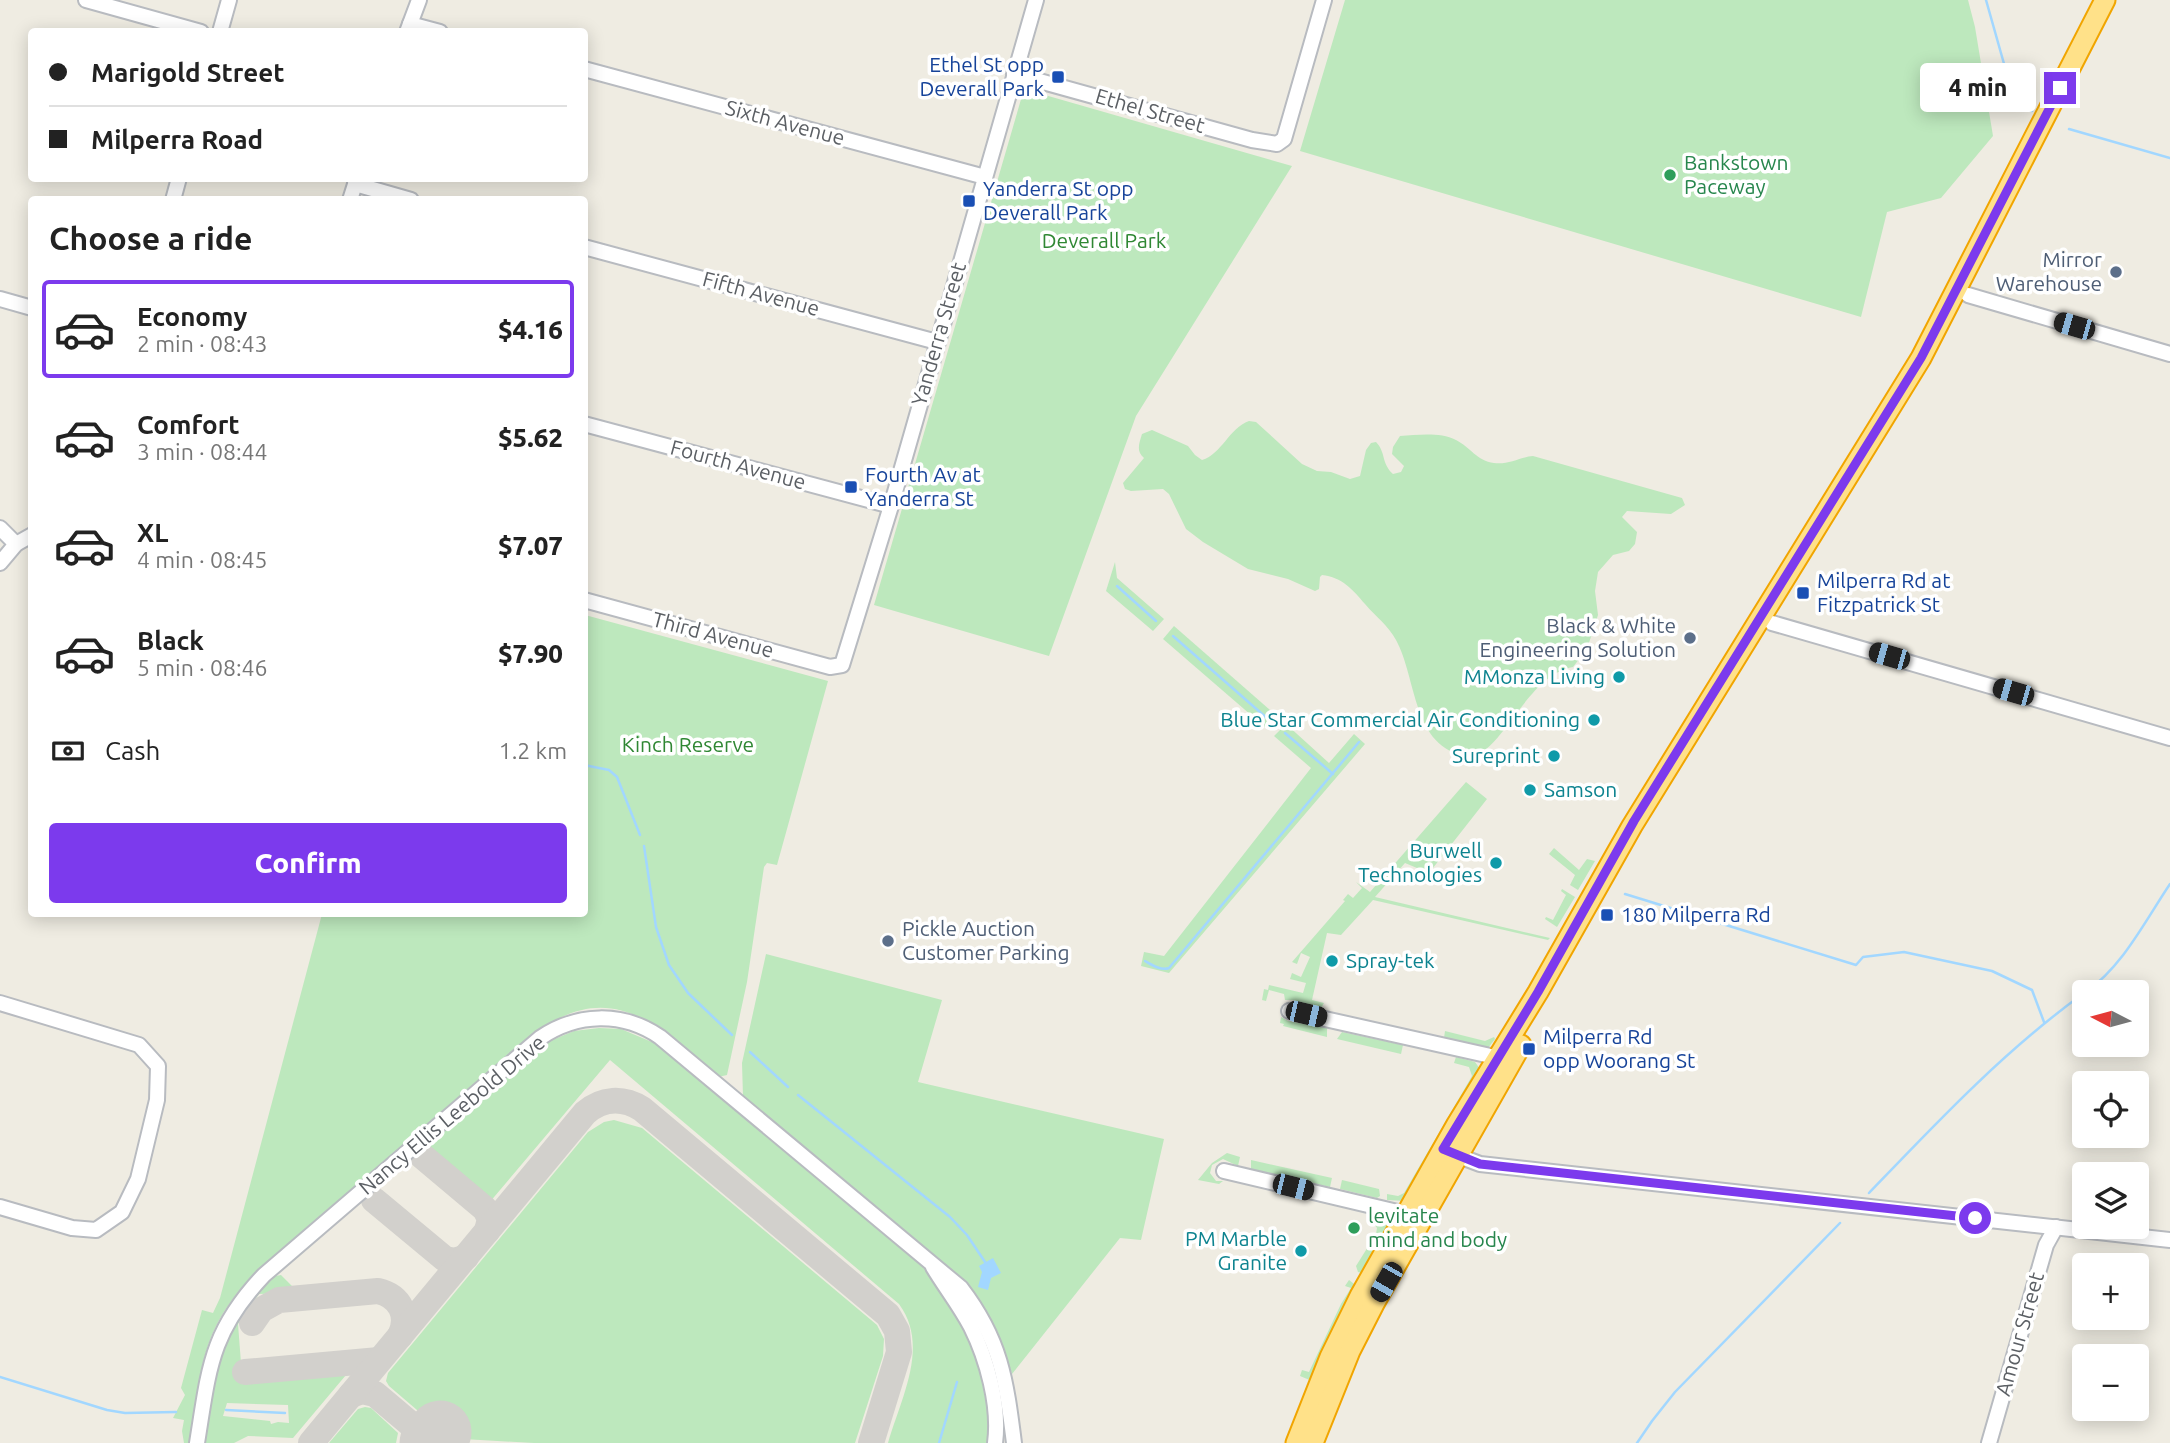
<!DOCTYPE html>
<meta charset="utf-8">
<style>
body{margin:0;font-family:Ubuntu,sans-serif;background:#f6f6f6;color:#222;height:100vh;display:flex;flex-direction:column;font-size:26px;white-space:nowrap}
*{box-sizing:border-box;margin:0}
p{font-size:23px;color:#767676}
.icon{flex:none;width:38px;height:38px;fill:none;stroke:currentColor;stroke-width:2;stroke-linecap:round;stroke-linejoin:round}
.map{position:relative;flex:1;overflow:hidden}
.sheet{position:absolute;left:28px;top:196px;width:560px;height:721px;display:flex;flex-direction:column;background:#fff;border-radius:7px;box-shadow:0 4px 18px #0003}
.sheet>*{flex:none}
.guide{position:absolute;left:28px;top:28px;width:560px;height:154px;border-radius:7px;box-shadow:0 4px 18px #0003;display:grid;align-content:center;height:154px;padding:0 21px;background:#fff}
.needle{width:46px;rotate:276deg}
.fabs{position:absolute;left:2072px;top:980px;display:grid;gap:14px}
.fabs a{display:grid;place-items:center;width:77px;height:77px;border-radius:7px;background:#fff;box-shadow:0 4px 18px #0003;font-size:35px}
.end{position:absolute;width:32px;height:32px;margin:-16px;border:9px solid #7c3aed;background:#fff;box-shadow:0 0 0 4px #fff}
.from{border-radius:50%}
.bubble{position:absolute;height:49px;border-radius:7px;background:#fff;box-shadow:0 4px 18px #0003;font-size:23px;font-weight:800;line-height:49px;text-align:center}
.car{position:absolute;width:21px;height:42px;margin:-21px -10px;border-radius:9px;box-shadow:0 0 5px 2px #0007;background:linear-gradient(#222 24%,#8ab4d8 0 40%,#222 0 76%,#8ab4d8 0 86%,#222 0)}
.guide b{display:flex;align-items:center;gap:24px;height:66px;font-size:26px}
.guide b+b{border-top:2px solid #e0e0e0}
.guide i{width:18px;height:18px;background:#222}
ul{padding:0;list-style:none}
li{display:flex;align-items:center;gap:21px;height:98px;margin:0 14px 10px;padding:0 7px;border:4px solid transparent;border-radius:7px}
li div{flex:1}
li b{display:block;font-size:26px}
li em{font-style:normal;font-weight:800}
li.on{border-color:#7c3aed}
li>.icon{width:63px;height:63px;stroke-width:1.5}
h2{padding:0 21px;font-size:32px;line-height:84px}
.pay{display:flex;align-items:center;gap:18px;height:77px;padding:0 21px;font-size:26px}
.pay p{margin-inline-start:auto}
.cta{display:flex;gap:14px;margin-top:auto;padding:14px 21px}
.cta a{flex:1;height:80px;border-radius:7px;background:#7c3aed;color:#fff;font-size:28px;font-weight:800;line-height:80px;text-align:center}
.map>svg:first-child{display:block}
</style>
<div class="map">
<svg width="2170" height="1443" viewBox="0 0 2170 1443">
<rect width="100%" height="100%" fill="#efece2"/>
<g fill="#bde8bd" fill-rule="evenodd">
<path d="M1345 0H1968L1975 27 1993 136 1941 198 1887 212 1861 317 1300 151Z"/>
<path d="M1024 89 1292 166 1136 416 1049 656 874 605Z"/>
<path d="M1249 421 1256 422 1302 464 1317 471 1331 472 1350 479 1360 476 1366 450 1371 443 1376 442C1386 452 1381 463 1393 474L1401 472 1404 466 1392 454 1393 447 1400 436C1418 435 1440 432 1456 440 1470 447 1477 461 1494 463 1508 465 1520 457 1533 456L1682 498 1685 505 1671 514 1627 511 1622 517 1637 532 1635 544 1629 551 1613 555 1598 572 1595 591 1598 615 1587 649 1573 667C1526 674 1500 760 1467 756 1412 748 1417 678 1396 640 1388 625 1376 617 1365 604 1353 590 1342 577 1322 575L1320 577 1319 589 1315 591 1288 579 1248 569 1203 542 1186 529 1169 494 1163 489 1131 491 1125 489 1123 483 1144 458C1136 451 1139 444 1142 434L1152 430 1188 446 1195 455 1202 460C1222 454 1229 428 1249 421Z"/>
<path d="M1115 562 1117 578 1164 619 1153 631 1106 591Z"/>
<path d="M585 615 828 681 777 865 767 863 764 867 747 982 727 1075 718 1077C663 1031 618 979 544 1027L245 1284C198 1337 201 1378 190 1443H184L182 1431 184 1420 173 1418 185 1395 181 1388 202 1310 213 1313 220 1298 322 914H584Z"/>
<path d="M1174 626 1277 716 1266 728 1163 639Z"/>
<path d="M1286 724 1329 763 1354 734 1365 744 1169 973 1141 966 1144 952 1164 956 1311 768 1274 736Z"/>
<path d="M1466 782 1487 799 1429 873 1405 863 1375 897 1550 938 1548 940 1373 900 1341 935 1327 933 1312 1000 1324 1003 1320 1010 1293 1000H1285L1284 994 1269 990 1266 1001 1262 1000 1264 989 1268 990 1269 985 1303 993 1306 983 1290 979 1292 973 1301 977 1310 957 1301 953 1297 964 1292 962 1345 901 1343 900 1348 894 1353 898 1362 888 1356 882 1370 892Z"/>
<path d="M1554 848 1579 870 1587 859 1595 861 1578 890 1570 885 1575 875 1549 854Z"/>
<path d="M1562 889 1575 897 1557 927 1545 919 1546 917 1553 920 1566 895 1561 891Z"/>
<path d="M766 954 942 1000 918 1082 1164 1139 1141 1240 1120 1238 1012 1374 1002 1343 986 1312 955 1275 743 1097 742 1063Z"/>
<path d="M1281 1017 1288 1021 1327 1028V1037L1283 1026 1284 1024 1280 1023Z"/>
<path d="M599 1028 621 1029 659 1045 917 1260C956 1304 1001 1382 988 1443H888C901 1398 930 1346 899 1304L610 1060 489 1203 483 1202 420 1148 545 1043 574 1031Z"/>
<path d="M1445 1031 1485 1041 1494 1037 1495 1039 1488 1048 1444 1038Z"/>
<path d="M1342 1032 1403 1045 1401 1054 1337 1039Z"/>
<path d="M1456 1057 1475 1062 1480 1069 1406 1201 1387 1200V1194L1398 1196 1404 1193 1472 1076 1469 1067 1454 1063Z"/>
<path d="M614 1120 642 1128 877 1325 884 1339 883 1356 855 1443H534L463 1439 465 1435 434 1407 424 1416 389 1386 386 1381 388 1373 588 1132 604 1122Z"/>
<path d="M1227 1153 1240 1157 1238 1166 1223 1159 1212 1165 1210 1173 1216 1181H1223L1219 1184 1198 1180 1212 1163Z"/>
<path d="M1251 1160 1332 1178 1330 1187 1251 1169Z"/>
<path d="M1342 1180 1379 1189 1380 1196 1377 1198 1340 1189Z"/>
<path d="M1377 1214 1389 1218 1392 1225 1365 1274 1358 1272 1356 1266 1376 1234 1377 1228 1373 1222Z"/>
<path d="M281 1275 293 1287 286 1293 259 1294 238 1324 242 1376 345 1369 346 1375 293 1438 248 1436 234 1443H203C210 1389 218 1335 256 1293 264 1285 269 1276 281 1275ZM227 1403 288 1405 289 1423 278 1422 271 1424 270 1421 223 1416Z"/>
<path d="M1349 1280 1358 1287 1312 1381 1300 1376 1302 1370 1309 1372 1341 1304 1351 1288 1345 1286Z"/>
<path d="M365 1407 371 1408 398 1433 396 1443H329L358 1409Z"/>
</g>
<path fill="#a2d7ff" d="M993 1258 1001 1273 991 1278 988 1290 978 1287 982 1272 979 1266Z"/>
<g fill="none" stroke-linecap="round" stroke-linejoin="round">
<g stroke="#a2d7ff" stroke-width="2.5">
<path d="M1986 0 2010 85 2018 105"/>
<path d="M2023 107 2032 111"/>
<path d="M2069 129 2170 158"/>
<path d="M1117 586 1156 621"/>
<path d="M1173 636 1269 720"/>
<path d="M1285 733 1333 774"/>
<path d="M584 765 609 770 617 777 640 835"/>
<path d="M644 846 656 927 669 965 688 993 732 1035"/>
<path d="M1625 894 1856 965 1863 957 1904 952 1992 971 2032 990 2044 1022"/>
<path d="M1145 961C1152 965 1161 971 1169 968L1359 742"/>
<path d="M2086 992C2123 966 2145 921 2170 884"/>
<path d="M750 1052 788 1087"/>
<path d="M798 1095 950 1217 967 1235 987 1265"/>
<path d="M1869 1193C1937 1122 2004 1051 2084 993"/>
<path d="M0 1377 107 1410 125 1413 176 1412"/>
<path d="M226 1410 285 1413"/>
<path d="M939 1443 957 1382"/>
<path d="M1637 1443 1652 1421 1675 1392 1840 1223"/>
</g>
<g stroke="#d2d0cc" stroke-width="26">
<path d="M422 1156 485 1209 490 1219 487 1231"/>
<path d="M374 1200 445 1259 455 1261 466 1257"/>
<path d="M252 1323 261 1310 279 1300 378 1291C400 1296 410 1316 400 1336"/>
<path d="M245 1372 379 1360"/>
<path d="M351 1395 362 1391 375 1394 433 1443"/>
<path d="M311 1443 585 1113C602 1098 623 1097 642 1109L888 1315 897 1331 899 1352 871 1443"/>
</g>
<path stroke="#d2d0cc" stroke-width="63" d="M431 1443 440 1432"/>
<defs>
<g id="minor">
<path d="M86 0 201 32"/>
<path d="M410 24 440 32"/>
<path d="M220 32 229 0"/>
<path d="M407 32 419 0"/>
<path d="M584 69 985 177"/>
<path d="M1014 74 1252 140 1277 144 1284 139 1324 0"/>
<path d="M355 184 411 200"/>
<path d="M173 200 179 178"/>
<path d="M350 200 357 178"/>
<path d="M584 247 937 342"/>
<path d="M1968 295 2170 354"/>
<path d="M0 299 32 308"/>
<path d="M584 424 891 506"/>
<path d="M0 528 16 544"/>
<path d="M0 563 16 544 32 535"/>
<path d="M584 600 830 667 842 665 891 506 1036 0"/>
<path d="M1772 623 2170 738"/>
<path d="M0 1003 139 1045 158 1066 157 1100 138 1179 122 1212 96 1230 72 1228 0 1207"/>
<path d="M1289 1011 1504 1059"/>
<path d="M1451 1153 1480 1164 2170 1240"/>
<path d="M1224 1171 1406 1214"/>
<path d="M933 1267C945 1287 960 1306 971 1327 987 1359 1000 1406 995 1443"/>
<path d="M197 1443C209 1369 210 1332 264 1275L540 1038C577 1013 622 1011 660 1037L961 1288C1001 1340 1006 1380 1014 1443"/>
<path d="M1989 1443 2046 1245 2056 1227"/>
</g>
<g id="highway">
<path d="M1296 1443 1330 1357 1360 1296 1457 1124 1538 992 1632 826 1921 358 2105 0"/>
<path d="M1313 1443 1350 1351 1375 1302 1521 1045"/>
</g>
</defs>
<use href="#minor" stroke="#b8bbc0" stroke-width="18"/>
<use href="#highway" stroke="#f1a500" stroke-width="23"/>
<use href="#minor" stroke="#fff" stroke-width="14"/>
<use href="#highway" stroke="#ffe189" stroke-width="19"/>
</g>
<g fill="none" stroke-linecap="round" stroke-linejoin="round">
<path stroke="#7c3aed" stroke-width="9" d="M1975 1218 1480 1164 1443 1149 1538 992 1634 821 1921 358 2060 88"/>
</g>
<g fill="#1a4fb4" stroke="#fff" stroke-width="2.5">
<rect x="1051" y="70" width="14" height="14" rx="3.5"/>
<rect x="962" y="194" width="14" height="14" rx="3.5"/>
<rect x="844" y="480" width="14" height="14" rx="3.5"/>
<rect x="1796" y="586" width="14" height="14" rx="3.5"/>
<rect x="1600" y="908" width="14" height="14" rx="3.5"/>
<rect x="1522" y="1042" width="14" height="14" rx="3.5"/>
</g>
<g fill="#2e9e5b" stroke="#fff" stroke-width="2.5">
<circle cx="1670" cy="175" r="7"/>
<circle cx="1354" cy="1228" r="7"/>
</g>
<g fill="#5c6f8a" stroke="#fff" stroke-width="2.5">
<circle cx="2116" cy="272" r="7"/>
<circle cx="1690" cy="638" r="7"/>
<circle cx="888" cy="941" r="7"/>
</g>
<g fill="#0f9aa8" stroke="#fff" stroke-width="2.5">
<circle cx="1619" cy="677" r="7"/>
<circle cx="1594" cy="720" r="7"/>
<circle cx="1554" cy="756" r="7"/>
<circle cx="1530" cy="790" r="7"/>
<circle cx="1496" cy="863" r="7"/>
<circle cx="1332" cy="961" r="7"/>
<circle cx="1301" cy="1251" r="7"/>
</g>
<g text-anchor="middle" stroke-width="7" stroke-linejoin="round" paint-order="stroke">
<g font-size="21" fill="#164399" stroke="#fff" text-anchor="start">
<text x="1044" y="72" text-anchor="end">Ethel St opp<tspan x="1044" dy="24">Deverall Park</tspan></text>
<text x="983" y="196">Yanderra St opp<tspan x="983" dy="24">Deverall Park</tspan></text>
<text x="865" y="482">Fourth Av at<tspan x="865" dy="24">Yanderra St</tspan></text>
<text x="1817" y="588">Milperra Rd at<tspan x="1817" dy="24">Fitzpatrick St</tspan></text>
<text x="1621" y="922">180 Milperra Rd</text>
<text x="1543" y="1044">Milperra Rd<tspan x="1543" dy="24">opp Woorang St</tspan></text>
</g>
<g font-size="21" fill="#5b5f64" stroke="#fff">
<text transform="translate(1150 111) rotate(16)" y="7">Ethel Street</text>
<text transform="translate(785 123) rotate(15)" y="7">Sixth Avenue</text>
<text transform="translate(761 294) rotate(15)" y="7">Fifth Avenue</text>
<text transform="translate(939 334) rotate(-74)" y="7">Yanderra Street</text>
<text transform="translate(738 465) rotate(15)" y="7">Fourth Avenue</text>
<text transform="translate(713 635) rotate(15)" y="7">Third Avenue</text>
<text transform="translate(452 1115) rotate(-40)" y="7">Nancy Ellis Leebold Drive</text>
<text transform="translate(2020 1334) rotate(-74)" y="7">Amour Street</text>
</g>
<g font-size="21" fill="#27864d" stroke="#fff" text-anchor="start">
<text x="1684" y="170">Bankstown<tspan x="1684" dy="24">Paceway</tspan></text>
<text x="1368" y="1223">levitate<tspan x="1368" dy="24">mind and body</tspan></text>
</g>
<g font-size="21" fill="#2f8733" stroke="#fff">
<text x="1104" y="248">Deverall Park</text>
<text x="688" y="752">Kinch Reserve</text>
</g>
<g font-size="21" fill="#4e5e75" stroke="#fff" text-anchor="end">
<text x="2102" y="267">Mirror<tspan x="2102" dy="24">Warehouse</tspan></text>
<text x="1676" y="633">Black &amp; White<tspan x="1676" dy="24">Engineering Solution</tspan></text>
<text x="902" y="936" text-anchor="start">Pickle Auction<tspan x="902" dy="24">Customer Parking</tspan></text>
</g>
<g font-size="21" fill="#0d838f" stroke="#fff" text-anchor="end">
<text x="1605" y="684">MMonza Living</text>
<text x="1580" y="727">Blue Star Commercial Air Conditioning</text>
<text x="1540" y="763">Sureprint</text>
<text x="1544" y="797" text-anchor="start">Samson</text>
<text x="1482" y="858">Burwell<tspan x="1482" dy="24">Technologies</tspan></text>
<text x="1346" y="968" text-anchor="start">Spray-tek</text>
<text x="1287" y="1246">PM Marble<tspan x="1287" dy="24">Granite</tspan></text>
</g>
</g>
</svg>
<div class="fabs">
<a><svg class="needle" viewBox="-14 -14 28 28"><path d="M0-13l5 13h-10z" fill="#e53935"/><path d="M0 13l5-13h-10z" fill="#767676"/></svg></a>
<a><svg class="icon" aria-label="locate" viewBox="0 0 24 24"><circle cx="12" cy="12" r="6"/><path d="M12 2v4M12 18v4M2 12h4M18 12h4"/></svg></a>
<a><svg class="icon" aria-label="layers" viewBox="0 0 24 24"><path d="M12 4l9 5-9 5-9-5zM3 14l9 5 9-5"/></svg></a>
<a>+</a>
<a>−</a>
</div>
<i class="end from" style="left:1975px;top:1218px"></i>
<i class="end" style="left:2060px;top:88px"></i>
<div class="bubble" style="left:1920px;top:63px;width:116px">4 min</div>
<i class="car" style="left:2074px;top:326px;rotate:286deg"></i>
<i class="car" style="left:1889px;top:656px;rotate:286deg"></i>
<i class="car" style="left:2013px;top:692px;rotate:286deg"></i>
<i class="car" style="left:1306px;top:1014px;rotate:103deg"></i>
<i class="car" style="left:1293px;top:1187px;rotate:104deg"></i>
<i class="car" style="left:1386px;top:1282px;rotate:210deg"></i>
<div class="guide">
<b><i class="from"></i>Marigold Street</b>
<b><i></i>Milperra Road</b>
</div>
<section class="sheet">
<h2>Choose a ride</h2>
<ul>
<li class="on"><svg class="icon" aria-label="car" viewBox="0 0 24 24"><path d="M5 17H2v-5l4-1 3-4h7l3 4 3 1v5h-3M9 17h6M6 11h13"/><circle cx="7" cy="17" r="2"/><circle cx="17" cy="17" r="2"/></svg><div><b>Economy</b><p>2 min · 08:43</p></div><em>$4.16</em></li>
<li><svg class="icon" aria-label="car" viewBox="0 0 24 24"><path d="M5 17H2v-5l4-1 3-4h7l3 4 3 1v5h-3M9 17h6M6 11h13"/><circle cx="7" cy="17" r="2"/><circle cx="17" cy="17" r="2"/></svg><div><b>Comfort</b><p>3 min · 08:44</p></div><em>$5.62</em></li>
<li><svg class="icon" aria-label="car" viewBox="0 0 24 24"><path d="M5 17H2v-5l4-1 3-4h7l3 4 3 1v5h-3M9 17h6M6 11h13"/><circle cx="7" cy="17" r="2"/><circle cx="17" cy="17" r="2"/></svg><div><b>XL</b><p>4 min · 08:45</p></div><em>$7.07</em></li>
<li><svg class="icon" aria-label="car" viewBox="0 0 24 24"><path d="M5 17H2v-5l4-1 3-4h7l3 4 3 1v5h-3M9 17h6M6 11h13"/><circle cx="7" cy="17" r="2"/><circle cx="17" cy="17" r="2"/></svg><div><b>Black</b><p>5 min · 08:46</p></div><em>$7.90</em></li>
</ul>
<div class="pay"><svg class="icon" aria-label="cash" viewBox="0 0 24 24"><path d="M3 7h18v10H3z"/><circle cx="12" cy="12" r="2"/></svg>Cash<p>1.2 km</p></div>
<div class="cta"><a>Confirm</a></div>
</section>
</div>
